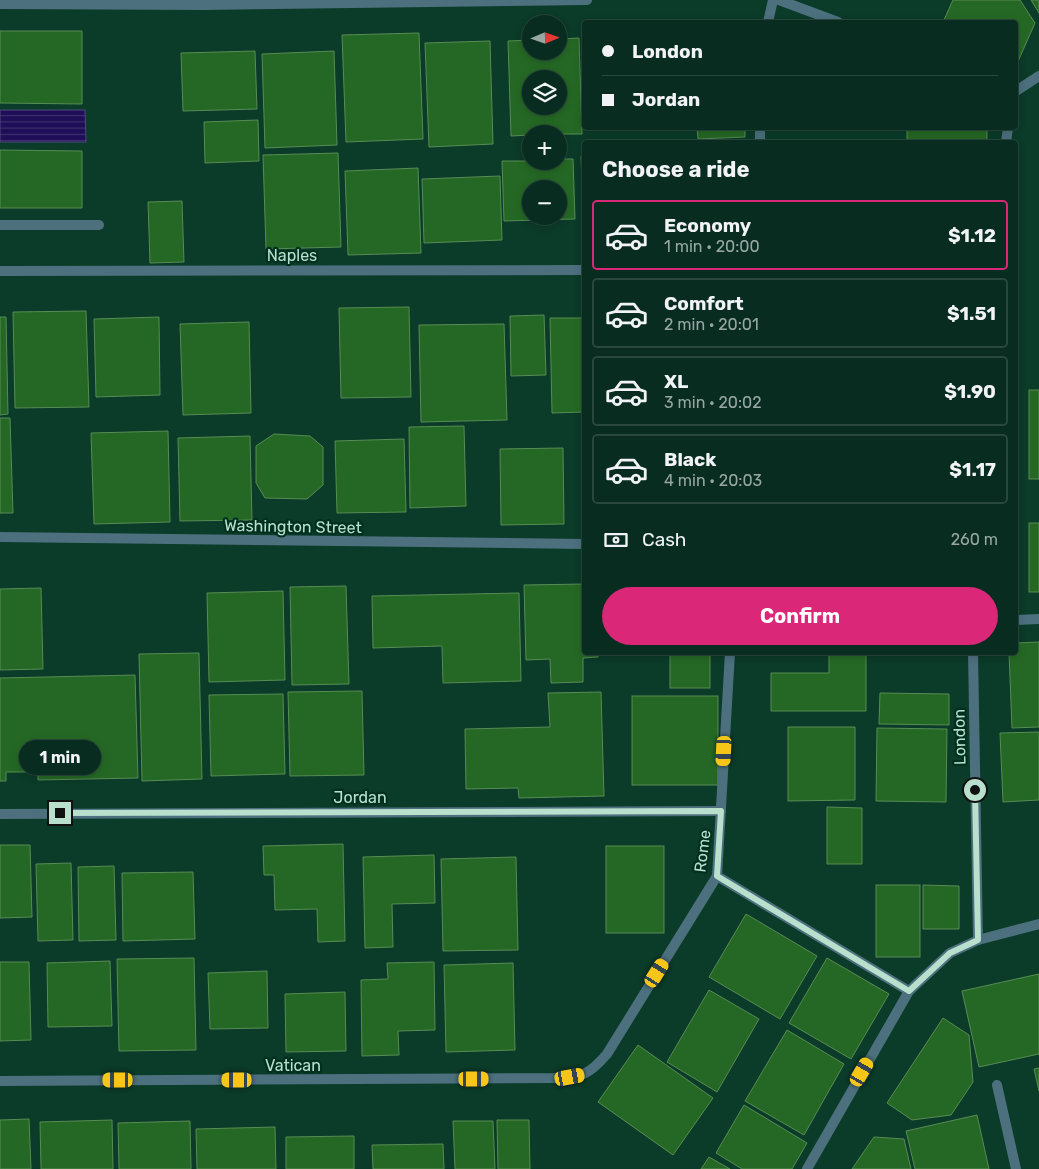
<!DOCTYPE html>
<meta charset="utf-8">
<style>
body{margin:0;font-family:Rubik,sans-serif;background:#113428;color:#f1f3f6;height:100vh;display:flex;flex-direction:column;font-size:19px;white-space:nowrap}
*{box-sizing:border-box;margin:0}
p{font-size:16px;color:#98a7a4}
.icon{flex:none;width:28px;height:28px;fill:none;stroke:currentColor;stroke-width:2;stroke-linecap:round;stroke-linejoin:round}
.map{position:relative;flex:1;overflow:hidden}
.drawer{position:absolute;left:582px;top:140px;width:436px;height:515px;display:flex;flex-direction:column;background:#082c1f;border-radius:5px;box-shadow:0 2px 8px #0003,0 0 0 1px #29483d}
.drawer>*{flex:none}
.top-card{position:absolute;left:582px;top:20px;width:436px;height:110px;border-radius:5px;box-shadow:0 2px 8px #0003,0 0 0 1px #29483d;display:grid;align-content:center;height:110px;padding:0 20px;background:#082c1f}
.needle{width:32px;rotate:88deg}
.buttons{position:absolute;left:522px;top:15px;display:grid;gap:10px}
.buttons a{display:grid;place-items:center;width:45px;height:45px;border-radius:50%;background:#082c1f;box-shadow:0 2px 8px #0003,0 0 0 1px #29483d;font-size:25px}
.end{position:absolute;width:22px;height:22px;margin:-11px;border:6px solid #b8e0cc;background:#111;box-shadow:0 0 0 2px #111}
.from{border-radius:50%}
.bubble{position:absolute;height:35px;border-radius:18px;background:#082c1f;box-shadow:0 2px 8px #0003,0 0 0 1px #29483d;font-size:16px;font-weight:700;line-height:35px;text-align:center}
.car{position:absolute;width:15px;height:30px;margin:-15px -8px;border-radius:6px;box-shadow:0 0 4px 1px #0007;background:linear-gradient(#f5c518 24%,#345 0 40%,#f5c518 0 76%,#345 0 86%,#f5c518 0)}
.top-card b{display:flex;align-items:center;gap:18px;height:48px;font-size:19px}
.top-card b+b{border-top:1px solid #29483d}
.top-card i{width:12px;height:12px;background:#f1f3f6}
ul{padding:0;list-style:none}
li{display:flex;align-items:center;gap:15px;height:70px;margin:0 10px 8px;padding:0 10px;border:2px solid #29483d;border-radius:5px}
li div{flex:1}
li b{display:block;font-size:19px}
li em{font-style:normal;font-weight:700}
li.on{border-color:#db2777}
li>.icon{width:45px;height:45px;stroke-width:1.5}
h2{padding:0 20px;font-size:22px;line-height:60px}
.pay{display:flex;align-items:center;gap:12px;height:55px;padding:0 20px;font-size:19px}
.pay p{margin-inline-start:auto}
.primary-button{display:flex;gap:10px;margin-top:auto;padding:10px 20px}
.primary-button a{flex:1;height:58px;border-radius:30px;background:#db2777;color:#fff;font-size:20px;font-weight:700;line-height:58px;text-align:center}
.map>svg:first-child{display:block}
</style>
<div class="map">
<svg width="1039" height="1169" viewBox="0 0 1039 1169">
<defs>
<pattern id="water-rules" width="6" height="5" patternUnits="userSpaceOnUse" patternTransform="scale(1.25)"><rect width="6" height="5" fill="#1e0d57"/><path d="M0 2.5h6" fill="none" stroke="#3d306e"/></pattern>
</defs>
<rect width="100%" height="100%" fill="#0b3b29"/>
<path fill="url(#water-rules)" stroke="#4c4c7a" d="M0 110H85L86 142H0Z"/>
<g fill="#256825" stroke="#578c54" fill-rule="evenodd">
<path d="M953 0H1020L1035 23 1016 66V22H943Z"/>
<path d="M1031 0H1039V13Z"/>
<path d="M0 31H82V104L0 103Z"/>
<path d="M419 33 423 139 346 142 342 35Z"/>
<path d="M579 38 582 134H531V135L511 136 508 41 531 40V51H559V39ZM531 79H559V106H531Z"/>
<path d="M490 41 493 144 429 147 425 43Z"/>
<path d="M255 51 257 109 183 111 181 53Z"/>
<path d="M334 51 337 145 265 148 262 54Z"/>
<path d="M258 120 259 161 205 163 204 122Z"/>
<path d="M697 128H745V137L698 139Z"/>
<rect x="907" y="128" width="80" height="14"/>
<path d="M0 150 82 151V208H0Z"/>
<path d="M338 153 341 247 266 249 263 155Z"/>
<path d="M585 155V240H584L581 156Z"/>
<path d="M559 159H573L575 219 504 221 502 161H559ZM531 189H559V216H531Z"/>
<path d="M418 168 421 253 348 255 345 171Z"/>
<path d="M500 176 502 240 424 243 422 179Z"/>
<path d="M182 201 184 262 150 263 148 202Z"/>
<path d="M409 307 411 397 341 398 339 308Z"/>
<path d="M86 311 89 407 15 408 13 312Z"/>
<path d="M544 315 546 375 511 376 510 316Z"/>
<path d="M0 317H6L8 414 0 415Z"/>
<path d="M159 317 160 395 96 397 94 319Z"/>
<path d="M550 318H585V412L552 413Z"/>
<path d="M249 322 251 413 183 415 180 324Z"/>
<path d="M504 324 507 420 421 422 419 325Z"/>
<rect x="1029" y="390" width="10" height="89"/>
<path d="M0 418H10L13 513H0Z"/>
<path d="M464 426 466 506 410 508 409 427Z"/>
<path d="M168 431 170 522 94 524 91 433Z"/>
<path d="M274 434 310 436 323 447V485L307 499 265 498 256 483V446Z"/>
<path d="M250 436 252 520 180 521 178 438Z"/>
<path d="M404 439 406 512 337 513 335 441Z"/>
<path d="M563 448 564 524 501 525 500 449Z"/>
<rect x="1029" y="523" width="10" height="69"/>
<path d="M585 584V652H598V657L583 658V682L551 683 550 659 526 660 524 585Z"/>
<path d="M346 586 349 684 292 685 290 587Z"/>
<path d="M41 588 43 669 0 670V589Z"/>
<path d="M283 591 285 680 209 682 207 593Z"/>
<path d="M519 593 521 681 443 683 442 646 373 648 372 596Z"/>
<path d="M1039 642V727L1012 728 1009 652H1016V643Z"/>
<rect x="670" y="652" width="40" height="36"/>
<path d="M829 652H866V711H771V673H829Z"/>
<path d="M199 653 202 779 142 781 139 654Z"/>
<path d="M135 675 138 778 38 780V772H6V781H0V678Z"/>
<path d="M362 691 364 775 290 776 288 692Z"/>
<path d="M601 692 604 796 519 798 518 788 466 789 465 729 550 727 548 693Z"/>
<path d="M880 693 949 694V725L879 724Z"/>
<path d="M283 694 285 774 211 776 209 695Z"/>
<rect x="632" y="696" width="86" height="89"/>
<path d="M788 727H855V800L788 801Z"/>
<path d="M877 728 947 729 946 802 876 801Z"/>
<path d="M1039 732V800L1003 802 1000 733Z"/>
<path d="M827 807 862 808V864H827Z"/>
<path d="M343 844 345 941 318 942 317 909 275 910 274 875H264L263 846Z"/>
<path d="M0 845H30L32 917 0 918Z"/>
<rect x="606" y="846" width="58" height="87"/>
<path d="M434 855 435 903 392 904 393 947 365 948 363 857Z"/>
<path d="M516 857 518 950 443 951 441 859Z"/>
<path d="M71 863 73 940 38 941 36 864Z"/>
<path d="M114 866 116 940 79 941 78 867Z"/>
<path d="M193 872 195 939 123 941 122 873Z"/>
<rect x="876" y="885" width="44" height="72"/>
<path d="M923 885 959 886V929H923Z"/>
<path d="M746 914 817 956 780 1019 709 977Z"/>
<path d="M194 958 196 1050 119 1051 117 959Z"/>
<path d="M827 958 889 994 851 1059 789 1023Z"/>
<path d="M110 961 112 1026 48 1027 47 963Z"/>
<path d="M0 962H29L31 1040 0 1041Z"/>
<path d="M434 962 435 1030 398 1031 399 1055 362 1056 361 980 388 979 387 963Z"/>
<path d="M513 963 515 1050 446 1052 444 965Z"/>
<path d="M267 971 268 1028 210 1029 208 973Z"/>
<path d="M1039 974V1054L979 1067 962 991Z"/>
<path d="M709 990 759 1019 717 1092 667 1062Z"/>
<path d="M345 992 346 1051 286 1052 285 994Z"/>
<path d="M943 1018 969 1035 973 1082 951 1115 912 1120 887 1103Z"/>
<path d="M787 1030 844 1064 804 1135 745 1101Z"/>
<path d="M638 1045 713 1098 673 1155 598 1102Z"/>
<path d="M1039 1068V1091L1034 1069Z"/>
<path d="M744 1105 807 1143 792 1169H742L716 1153Z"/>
<path d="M977 1115 989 1169H915L906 1131Z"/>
<path d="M29 1119 31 1169H0V1120Z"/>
<path d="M112 1120 113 1169H41L40 1122Z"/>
<path d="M497 1120H529L530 1169H498Z"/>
<path d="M190 1121 191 1169H119L118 1123Z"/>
<path d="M453 1121H493L495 1169H455Z"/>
<path d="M275 1127 276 1169H197L196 1129Z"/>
<path d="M354 1136V1169H286V1137Z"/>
<path d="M874 1137 904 1139 911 1169H852Z"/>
<path d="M443 1144 444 1169H373L372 1145Z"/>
<path d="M709 1157 730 1169H701Z"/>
</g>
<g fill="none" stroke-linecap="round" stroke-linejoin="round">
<g stroke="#4d707e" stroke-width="10">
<path d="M0 225H99"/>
<path d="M717 876 909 991"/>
<path d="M997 1085 1016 1169"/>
</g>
<g stroke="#4d707e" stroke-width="10">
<path d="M779 0 838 22"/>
<path d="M0 4 204 5 587 0"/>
<path d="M768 22 773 0"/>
<path d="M1016 91 1039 76"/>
<path d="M760 142V128"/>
<path d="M1006 142 1008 128"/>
<path d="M0 271 585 270"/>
<path d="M0 537 585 544"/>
<path d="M1016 620 1039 619"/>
<path d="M973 652 978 940"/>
<path d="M0 814 721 811"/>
<path d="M0 1081 553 1078C582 1076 587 1077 607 1054L717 876 730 652"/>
<path d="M807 1169 909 991 950 953 978 940 1039 924"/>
</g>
</g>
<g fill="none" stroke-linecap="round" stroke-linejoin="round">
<path stroke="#b8e0cc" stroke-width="6" d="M60 813 721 811 717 876 909 991 950 953 978 940 975 790"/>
</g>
<g text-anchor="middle" stroke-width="4.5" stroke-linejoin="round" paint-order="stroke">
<g font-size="16" fill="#b8e0cc" stroke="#00301f">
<text x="292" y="261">Naples</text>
<text transform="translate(293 526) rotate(1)" y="6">Washington Street</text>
<text transform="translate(959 737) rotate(-91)" y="6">London</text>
<text x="360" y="803">Jordan</text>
<text transform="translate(702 851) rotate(-83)" y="6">Rome</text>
<text x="293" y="1071">Vatican</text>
</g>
</g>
</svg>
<div class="buttons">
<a><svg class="needle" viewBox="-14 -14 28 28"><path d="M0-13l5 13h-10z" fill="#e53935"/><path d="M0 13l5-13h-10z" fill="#98a7a4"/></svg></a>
<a><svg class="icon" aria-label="layers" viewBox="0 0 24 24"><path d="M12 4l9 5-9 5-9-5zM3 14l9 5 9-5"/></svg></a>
<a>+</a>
<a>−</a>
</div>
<i class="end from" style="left:975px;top:790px"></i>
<i class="end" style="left:60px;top:813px"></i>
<div class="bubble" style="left:19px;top:740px;width:82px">1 min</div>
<i class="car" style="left:724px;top:751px;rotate:183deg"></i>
<i class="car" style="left:657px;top:973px;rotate:32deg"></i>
<i class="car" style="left:862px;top:1072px;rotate:30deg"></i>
<i class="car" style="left:570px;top:1077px;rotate:80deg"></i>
<i class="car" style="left:474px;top:1079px;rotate:90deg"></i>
<i class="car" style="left:118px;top:1080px;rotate:270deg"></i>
<i class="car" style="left:237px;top:1080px;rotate:270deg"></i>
<div class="top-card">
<b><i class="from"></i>London</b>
<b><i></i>Jordan</b>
</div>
<section class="drawer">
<h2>Choose a ride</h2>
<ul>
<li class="on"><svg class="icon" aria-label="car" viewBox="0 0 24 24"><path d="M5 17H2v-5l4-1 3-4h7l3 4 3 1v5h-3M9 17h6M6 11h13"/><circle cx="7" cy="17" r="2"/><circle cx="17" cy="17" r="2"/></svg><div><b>Economy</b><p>1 min · 20:00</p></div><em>$1.12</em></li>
<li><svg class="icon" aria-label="car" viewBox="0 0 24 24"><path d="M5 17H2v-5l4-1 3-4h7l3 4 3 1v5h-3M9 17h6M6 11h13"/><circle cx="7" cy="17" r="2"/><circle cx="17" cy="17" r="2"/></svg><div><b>Comfort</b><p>2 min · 20:01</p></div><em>$1.51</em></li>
<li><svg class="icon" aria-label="car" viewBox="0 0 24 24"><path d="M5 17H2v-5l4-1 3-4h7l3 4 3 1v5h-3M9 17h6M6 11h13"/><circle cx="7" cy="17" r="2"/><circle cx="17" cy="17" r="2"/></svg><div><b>XL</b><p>3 min · 20:02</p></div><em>$1.90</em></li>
<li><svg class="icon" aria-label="car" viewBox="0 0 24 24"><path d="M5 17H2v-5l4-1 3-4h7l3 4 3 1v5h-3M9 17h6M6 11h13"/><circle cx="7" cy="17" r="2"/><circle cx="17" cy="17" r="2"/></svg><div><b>Black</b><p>4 min · 20:03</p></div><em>$1.17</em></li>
</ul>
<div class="pay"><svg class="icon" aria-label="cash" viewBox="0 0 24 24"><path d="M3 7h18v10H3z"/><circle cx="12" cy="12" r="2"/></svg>Cash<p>260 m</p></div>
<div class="primary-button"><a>Confirm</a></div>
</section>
</div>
